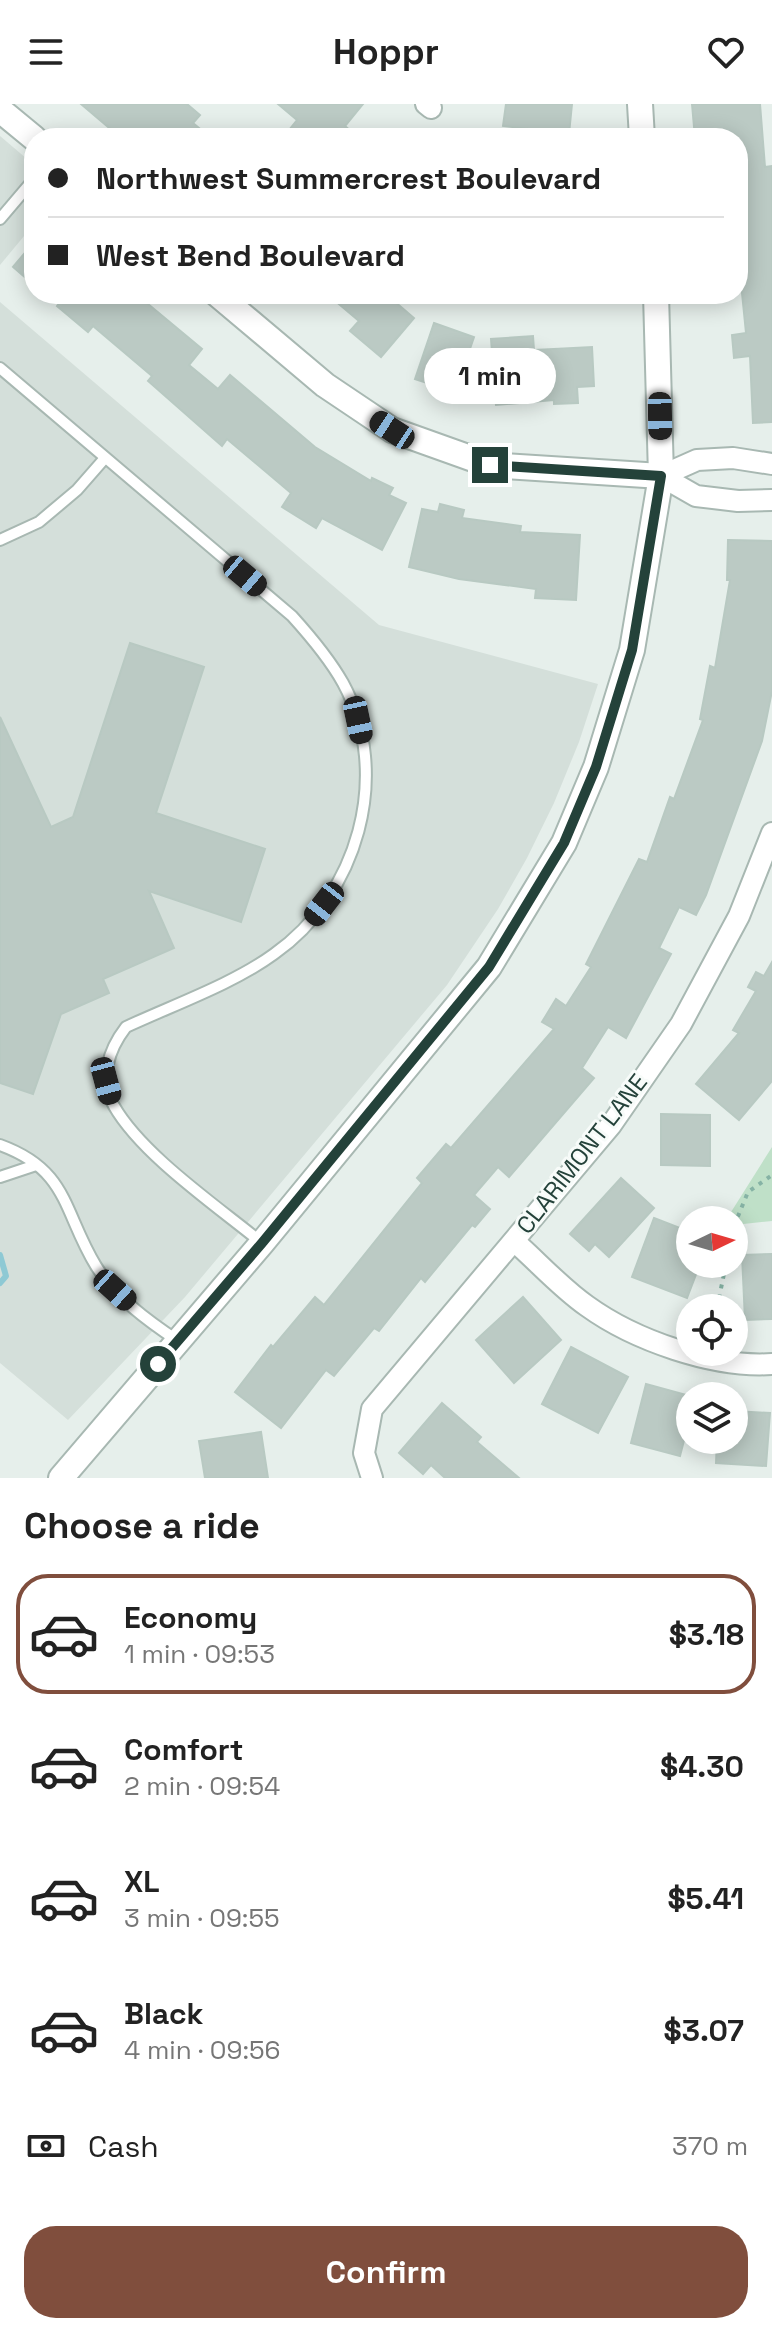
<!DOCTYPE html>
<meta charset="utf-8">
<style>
body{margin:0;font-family:"Space Grotesk",sans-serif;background:#f2f2f2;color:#222;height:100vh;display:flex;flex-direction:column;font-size:30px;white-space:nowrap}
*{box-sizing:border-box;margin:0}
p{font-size:26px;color:#767676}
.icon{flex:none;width:44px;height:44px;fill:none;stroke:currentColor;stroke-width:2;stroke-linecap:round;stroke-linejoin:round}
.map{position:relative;height:1374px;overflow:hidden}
.details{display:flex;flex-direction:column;background:#fff;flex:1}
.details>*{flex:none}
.top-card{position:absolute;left:24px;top:24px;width:724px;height:176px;border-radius:32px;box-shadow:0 4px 20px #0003;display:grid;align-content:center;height:176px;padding:0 24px;background:#fff}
.needle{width:52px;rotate:85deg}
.fabs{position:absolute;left:676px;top:1102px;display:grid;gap:16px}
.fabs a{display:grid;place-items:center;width:72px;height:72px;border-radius:50%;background:#fff;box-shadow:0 4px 20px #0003;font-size:40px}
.end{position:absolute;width:36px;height:36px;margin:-18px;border:10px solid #24423a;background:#fff;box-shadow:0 0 0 4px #fff}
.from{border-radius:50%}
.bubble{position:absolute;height:56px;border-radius:28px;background:#fff;box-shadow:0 4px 20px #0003;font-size:26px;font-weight:800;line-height:56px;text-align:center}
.car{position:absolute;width:24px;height:48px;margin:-24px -12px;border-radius:10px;box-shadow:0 0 6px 2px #0007;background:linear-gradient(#222 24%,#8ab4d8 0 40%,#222 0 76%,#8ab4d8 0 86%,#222 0)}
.top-card b{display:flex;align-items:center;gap:28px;height:76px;font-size:30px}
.top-card b+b{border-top:2px solid #e0e0e0}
.top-card i{width:20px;height:20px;background:#222}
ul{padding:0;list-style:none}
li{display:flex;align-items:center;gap:24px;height:120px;margin:0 16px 12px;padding:0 8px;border:4px solid transparent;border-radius:32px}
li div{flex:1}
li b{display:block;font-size:30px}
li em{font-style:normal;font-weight:800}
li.selected{border-color:#804e3d}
li>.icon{width:72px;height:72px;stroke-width:1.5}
h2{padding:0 24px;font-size:36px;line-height:96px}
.pay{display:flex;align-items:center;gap:20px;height:88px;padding:0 24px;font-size:30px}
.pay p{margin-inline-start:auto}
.button{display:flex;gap:16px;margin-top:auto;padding:16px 24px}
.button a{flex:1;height:92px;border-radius:32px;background:#804e3d;color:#fff;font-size:32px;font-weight:800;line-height:92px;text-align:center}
header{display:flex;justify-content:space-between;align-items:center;height:104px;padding:0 24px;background:#fff;font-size:36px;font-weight:800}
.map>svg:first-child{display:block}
</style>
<header><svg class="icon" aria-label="menu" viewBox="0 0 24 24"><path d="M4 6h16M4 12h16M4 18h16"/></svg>Hoppr<svg class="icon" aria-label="heart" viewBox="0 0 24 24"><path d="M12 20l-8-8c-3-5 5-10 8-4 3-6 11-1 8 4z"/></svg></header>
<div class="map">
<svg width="772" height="1374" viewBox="0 0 772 1374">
<rect width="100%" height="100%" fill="#e6efeb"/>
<g fill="#d4dfda">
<path d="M0 32 34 61V120L0 161Z"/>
<path d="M0 198 379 521 598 580 579 638 554 699 527 754 498 805 447 881 185 1193 68 1316 0 1259Z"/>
</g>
<path fill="#bfe0c8" d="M772 1043V1117L734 1121V1116H726Z"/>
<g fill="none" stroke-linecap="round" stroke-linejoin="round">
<path stroke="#8ec9d4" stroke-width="6" d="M0 1151 6 1172 0 1179"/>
</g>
<g fill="#bbcac4" stroke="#b8c9c2" stroke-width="2">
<path d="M81 0H187L200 11 193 19 211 34H121Z"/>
<path d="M278 0H363L345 22 359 34H299L289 26 297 16Z"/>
<path d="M506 0H572L569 30 503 22Z"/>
<path d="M692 0H760L765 63 772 62V318L753 319 750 252 734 254 732 231 746 229 741 179 738 180V34H695Z"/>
<path d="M34 138V181L13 163Z"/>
<path d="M66 190H136L202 245 189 261 218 285 230 271 315 343 371 377 372 374 393 384 389 391 406 399 382 446 322 414 316 424 282 403 291 389 227 335 222 342 148 277 152 272 93 222 88 228 57 202Z"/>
<path d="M327 190H386L414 214 381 253 350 227 359 217Z"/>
<path d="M434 219 474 233 455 288 415 275Z"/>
<path d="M533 232 534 246 592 243 594 282 577 283 578 299 554 300V296L496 301 491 235Z"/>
<path d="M440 400 464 406 462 414 521 422 520 428 580 431 576 496 535 494 536 485 459 475 409 463 422 405 438 408Z"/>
<path d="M728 436 772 437V587L762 637 706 791 696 811 679 803 659 844 671 850 626 934 608 923 582 964 594 974 509 1073 498 1063 474 1091 490 1105 475 1123 472 1121 425 1178 421 1174 379 1227 374 1224 334 1272 326 1266 281 1324 235 1288 271 1241 273 1243 315 1193 324 1201 422 1079 417 1074 446 1040 451 1044 554 925 542 918 556 895 566 902 591 863 586 860 639 755 647 758 670 693 674 695 703 616 700 615 710 562 715 564 730 476H727Z"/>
<path d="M130 539 204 563 156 709 265 745 241 818 149 787 174 844 103 875 109 889 61 910 33 990 0 979V613L51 723 73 713Z"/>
<path d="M772 858V977L739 1016 696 980 739 929 733 926 756 887 748 883 756 868 764 872Z"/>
<path d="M661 1010 710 1011V1062L661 1061Z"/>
<path d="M621 1074 654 1104 609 1153 595 1140 589 1147 570 1130Z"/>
<path d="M654 1114 690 1128V1160H700L687 1194 632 1173Z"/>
<path d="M772 1150V1215L745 1216 742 1151Z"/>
<path d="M523 1193 561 1236 514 1279 476 1236Z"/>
<path d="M571 1243 628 1273 598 1329 542 1300Z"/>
<path d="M646 1280 690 1292V1313L680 1352 631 1339Z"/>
<path d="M442 1299 481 1333 477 1338 519 1374H445L431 1361 423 1370 399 1349Z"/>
<path d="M734 1307 770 1309 766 1362 716 1359 717 1336H734Z"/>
<path d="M261 1328 268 1374H205L199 1337Z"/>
</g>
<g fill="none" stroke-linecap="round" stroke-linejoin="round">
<defs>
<g id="service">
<path d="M0 115 34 75"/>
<path d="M0 264 292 512C311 533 329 554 343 579 393 671 357 792 274 850 233 880 173 901 126 923 109 945 98 976 114 1002 142 1051 217 1102 262 1139"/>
<path d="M0 436 39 418 77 386 105 354"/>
<path d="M0 1041C69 1066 63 1108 96 1162 115 1193 148 1217 178 1237"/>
<path d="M0 1073 36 1061"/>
</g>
<g id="minor">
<path d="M426 0 431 4"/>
<path d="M661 372 696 392 738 397 772 396"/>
<path d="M661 372 697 356 733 354 772 360"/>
<path d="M514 1137C538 1158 561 1184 587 1202 634 1236 713 1264 772 1260"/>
<path d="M372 1374 364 1349 372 1305 611 1021 681 920 739 812 772 729"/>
</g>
<g id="tertiary">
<path d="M640 0 642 34"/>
<path d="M0 6 34 34"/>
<path d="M217 190 325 281 392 326 490 361 661 372"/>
<path d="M61 1374 262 1139 489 863 564 739 596 663 632 546 661 372 656 190"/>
</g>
</defs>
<use href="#service" stroke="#a8b8b2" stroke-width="14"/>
<use href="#minor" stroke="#a8b8b2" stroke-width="24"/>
<use href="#tertiary" stroke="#a8b8b2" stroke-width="28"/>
<g stroke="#86b3a5" stroke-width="4" stroke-dasharray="4 6" stroke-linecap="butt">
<path d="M734 1122 748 1088 772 1071"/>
<path d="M717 1204 726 1160"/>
</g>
<use href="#service" stroke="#fff" stroke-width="10"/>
<use href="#minor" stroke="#fff" stroke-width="20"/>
<use href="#tertiary" stroke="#fff" stroke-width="24"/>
</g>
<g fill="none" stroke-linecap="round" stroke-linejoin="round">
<path stroke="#24423a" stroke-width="10" d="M158 1260 262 1139 489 863 564 739 596 663 632 546 661 372 490 361"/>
</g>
<g text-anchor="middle" stroke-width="6" stroke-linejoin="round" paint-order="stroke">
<g font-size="24" fill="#24423a" stroke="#f7fbf9">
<text transform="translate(582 1050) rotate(-52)" y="8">CLARIMONT LANE</text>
</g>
</g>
</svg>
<div class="fabs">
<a><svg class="needle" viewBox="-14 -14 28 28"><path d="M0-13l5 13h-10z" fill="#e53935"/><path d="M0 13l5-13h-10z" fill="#767676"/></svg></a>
<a><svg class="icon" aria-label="locate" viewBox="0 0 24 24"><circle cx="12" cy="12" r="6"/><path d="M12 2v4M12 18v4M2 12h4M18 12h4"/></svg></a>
<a><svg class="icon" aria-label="layers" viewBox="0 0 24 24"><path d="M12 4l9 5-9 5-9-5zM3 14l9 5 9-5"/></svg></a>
</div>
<i class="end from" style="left:158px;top:1260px"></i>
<i class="end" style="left:490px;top:361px"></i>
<div class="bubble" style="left:424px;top:244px;width:132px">1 min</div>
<i class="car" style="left:660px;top:312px;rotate:179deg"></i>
<i class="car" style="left:392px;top:326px;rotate:303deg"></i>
<i class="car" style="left:245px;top:472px;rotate:130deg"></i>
<i class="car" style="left:358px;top:616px;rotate:168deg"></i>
<i class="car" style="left:324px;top:800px;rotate:218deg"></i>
<i class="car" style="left:106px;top:977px;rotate:165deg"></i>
<i class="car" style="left:115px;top:1186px;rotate:132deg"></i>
<div class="top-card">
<b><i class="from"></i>Northwest Summercrest Boulevard</b>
<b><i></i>West Bend Boulevard</b>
</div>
</div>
<section class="details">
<h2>Choose a ride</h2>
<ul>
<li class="selected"><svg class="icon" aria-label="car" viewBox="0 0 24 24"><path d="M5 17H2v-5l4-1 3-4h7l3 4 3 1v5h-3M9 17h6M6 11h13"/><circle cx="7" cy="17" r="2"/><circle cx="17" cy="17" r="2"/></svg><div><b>Economy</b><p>1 min · 09:53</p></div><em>$3.18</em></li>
<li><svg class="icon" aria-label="car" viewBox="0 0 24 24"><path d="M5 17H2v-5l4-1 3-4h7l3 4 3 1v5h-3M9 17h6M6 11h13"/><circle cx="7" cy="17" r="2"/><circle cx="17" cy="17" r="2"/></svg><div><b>Comfort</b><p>2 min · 09:54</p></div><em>$4.30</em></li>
<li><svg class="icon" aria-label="car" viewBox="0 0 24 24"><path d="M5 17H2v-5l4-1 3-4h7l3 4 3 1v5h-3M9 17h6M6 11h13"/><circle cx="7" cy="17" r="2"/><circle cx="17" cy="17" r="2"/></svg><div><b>XL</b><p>3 min · 09:55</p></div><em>$5.41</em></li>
<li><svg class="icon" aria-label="car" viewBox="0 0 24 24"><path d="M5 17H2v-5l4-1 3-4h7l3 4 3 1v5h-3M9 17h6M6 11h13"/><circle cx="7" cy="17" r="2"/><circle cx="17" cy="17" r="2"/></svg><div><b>Black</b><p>4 min · 09:56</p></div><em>$3.07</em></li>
</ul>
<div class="pay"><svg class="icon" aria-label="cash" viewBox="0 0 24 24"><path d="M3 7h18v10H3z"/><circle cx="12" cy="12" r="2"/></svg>Cash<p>370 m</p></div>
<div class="button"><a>Confirm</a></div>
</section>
